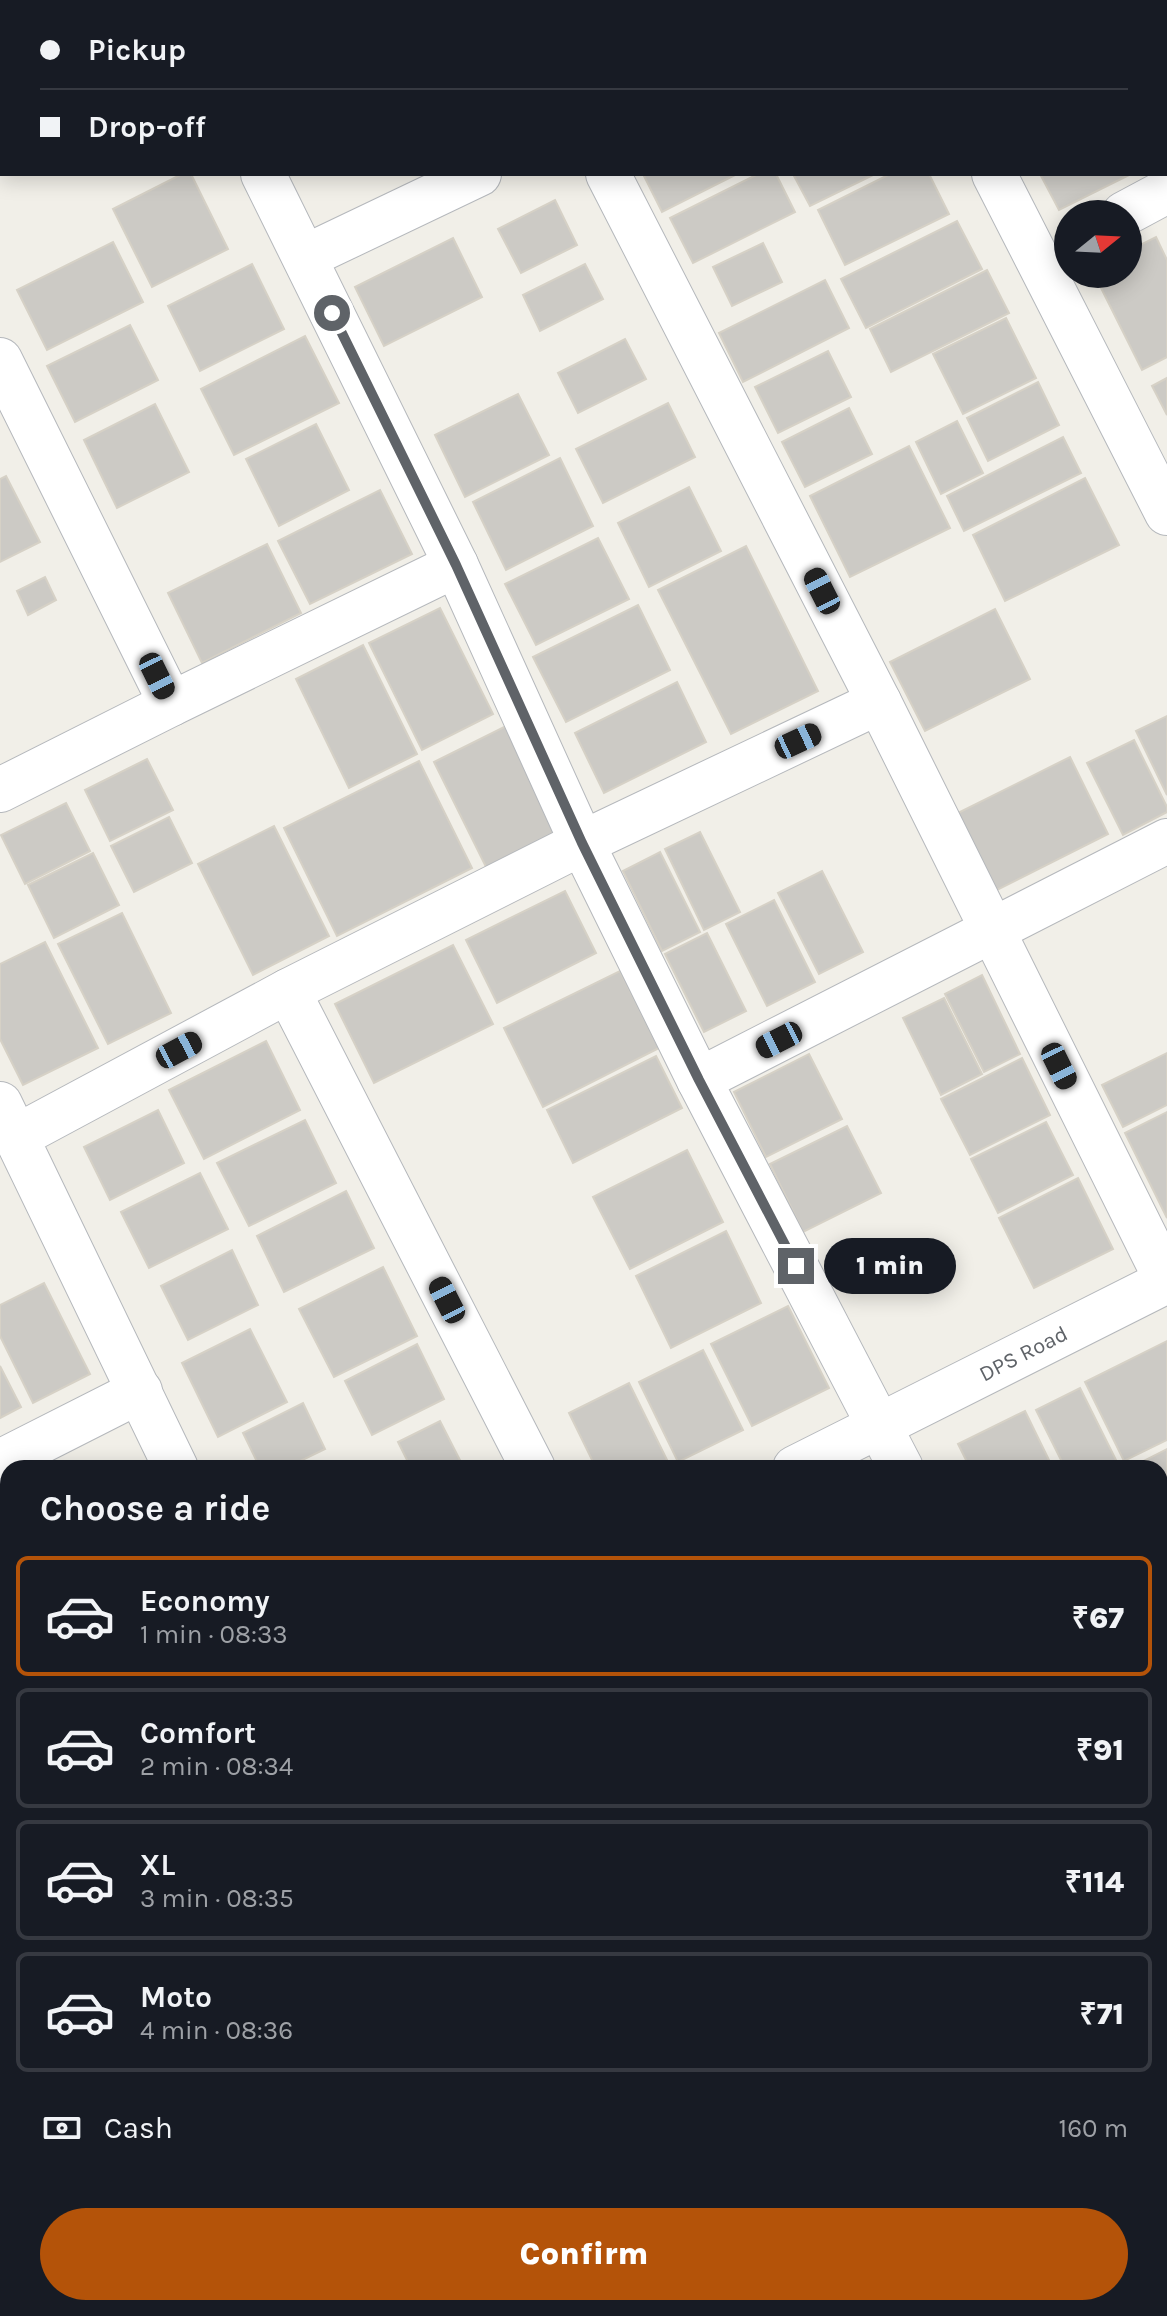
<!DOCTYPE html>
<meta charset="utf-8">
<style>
body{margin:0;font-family:Karla,sans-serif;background:#242831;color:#f1f3f6;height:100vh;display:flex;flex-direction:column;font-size:30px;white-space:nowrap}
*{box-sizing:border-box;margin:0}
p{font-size:26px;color:#9ea1a6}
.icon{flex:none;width:44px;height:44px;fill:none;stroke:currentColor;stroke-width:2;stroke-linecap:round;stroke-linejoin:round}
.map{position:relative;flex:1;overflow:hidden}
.panel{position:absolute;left:0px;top:1460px;width:1168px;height:856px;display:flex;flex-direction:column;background:#171b24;border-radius:24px 24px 0 0;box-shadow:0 4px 20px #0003}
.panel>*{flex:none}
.top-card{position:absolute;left:0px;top:0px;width:1168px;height:176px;box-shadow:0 4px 20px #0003;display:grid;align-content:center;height:176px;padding:0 40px;background:#171b24}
.needle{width:52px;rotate:72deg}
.controls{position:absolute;left:1054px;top:200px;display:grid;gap:16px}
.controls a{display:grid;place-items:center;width:88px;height:88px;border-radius:50%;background:#171b24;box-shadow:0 4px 20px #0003;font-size:40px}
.end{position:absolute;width:36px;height:36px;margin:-18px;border:10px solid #5f6368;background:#fff;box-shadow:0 0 0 4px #fff}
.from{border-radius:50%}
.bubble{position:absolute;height:56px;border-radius:28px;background:#171b24;box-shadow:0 4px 20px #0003;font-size:26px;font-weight:800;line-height:56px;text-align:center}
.car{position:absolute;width:24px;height:48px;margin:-24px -12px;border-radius:10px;box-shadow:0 0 6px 2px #0007;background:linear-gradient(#222 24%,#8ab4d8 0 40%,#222 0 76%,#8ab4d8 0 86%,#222 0)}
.top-card b{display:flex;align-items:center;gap:28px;height:76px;font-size:30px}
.top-card b+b{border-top:2px solid #363941}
.top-card i{width:20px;height:20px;background:#f1f3f6}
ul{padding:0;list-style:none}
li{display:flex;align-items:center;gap:24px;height:120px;margin:0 16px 12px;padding:0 24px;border:4px solid #363941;border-radius:12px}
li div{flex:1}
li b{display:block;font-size:30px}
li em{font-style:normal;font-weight:800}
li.selected{border-color:#b45309}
li>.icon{width:72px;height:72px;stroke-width:1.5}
h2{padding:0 40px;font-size:36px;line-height:96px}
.pay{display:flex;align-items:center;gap:20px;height:88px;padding:0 40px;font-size:30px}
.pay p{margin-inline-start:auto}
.action{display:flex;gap:16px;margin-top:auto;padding:16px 40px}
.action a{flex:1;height:92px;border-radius:48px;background:#b45309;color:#fff;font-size:32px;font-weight:800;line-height:92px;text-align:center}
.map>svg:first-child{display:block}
</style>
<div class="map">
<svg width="1167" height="2316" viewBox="0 0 1167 2316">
<rect width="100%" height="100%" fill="#f1efe8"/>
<g fill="#cccac5" stroke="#d6d1c6" stroke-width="2">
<path d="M953 0H1045L1041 2Z"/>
<path d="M1114 0H1167V7L1166 2Z"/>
<path d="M182 174H191L228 249 152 287 113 209Z"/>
<path d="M643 174H737L662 212Z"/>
<path d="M758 174H776L795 212 693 263 670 218Z"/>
<path d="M793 174H875L810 206Z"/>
<path d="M890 174H929L949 214 845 265 818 210Z"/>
<path d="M1040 174H1131L1059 210Z"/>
<path d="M555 200 577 245 521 273 498 229Z"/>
<path d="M957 221 982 269 866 328 841 279Z"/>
<path d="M1156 237 1167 260V357L1142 370 1094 274H1128V251Z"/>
<path d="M453 238 482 297 384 346 355 287Z"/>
<path d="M113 242 143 302 47 350 17 290Z"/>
<path d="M763 243 782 282 732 306 713 267Z"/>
<path d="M252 264 284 329 200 371 168 306Z"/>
<path d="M585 264 603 299 540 331 523 295Z"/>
<path d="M987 270 1009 313 891 372 870 329Z"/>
<path d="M825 280 849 328 743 382 719 333Z"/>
<path d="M1006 318 1036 378 963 414 933 354Z"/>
<path d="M130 325 158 380 75 422 47 366Z"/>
<path d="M305 336 339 403 234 455 201 389Z"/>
<path d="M625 339 646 379 578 413 558 373Z"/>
<path d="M828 351 851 397 778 433 755 387Z"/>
<path d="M1167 378V415L1152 386Z"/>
<path d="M1038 382 1059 425 988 461 967 418Z"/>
<path d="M518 394 549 455 465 497 435 435Z"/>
<path d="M668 403 695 457 603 503 576 449Z"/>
<path d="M155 404 189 472 117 508 84 440Z"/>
<path d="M849 408 872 454 805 487 782 442Z"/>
<path d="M957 421 983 473 941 494 916 442Z"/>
<path d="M316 424 349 490 279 526 246 459Z"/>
<path d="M1063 437 1081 473 964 531 947 496Z"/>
<path d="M909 446 950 528 850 577 810 496Z"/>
<path d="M560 458 593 526 506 570 473 502Z"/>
<path d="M6 476 40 542 0 562V479Z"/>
<path d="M1085 478 1119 545 1005 601 973 535Z"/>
<path d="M689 487 721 551 649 587 618 523Z"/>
<path d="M380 490 412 554 310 604 278 541Z"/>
<path d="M598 538 629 599 536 645 505 584Z"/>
<path d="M267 544 301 613 202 663 168 593Z"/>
<path d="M746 546 818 691 731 734 658 590Z"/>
<path d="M45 577 56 600 28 615 17 591Z"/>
<path d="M638 605 670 670 566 722 533 657Z"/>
<path d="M440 608 493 714 422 750 369 643Z"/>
<path d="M995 609 1030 679 925 731 890 662Z"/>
<path d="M363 645 417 754 349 788 296 679Z"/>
<path d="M677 682 706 742 604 793 575 733Z"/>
<path d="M1167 716V795L1136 731Z"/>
<path d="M506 726 561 837 489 873 434 762Z"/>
<path d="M1134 740 1167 807V812L1123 835 1087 763Z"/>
<path d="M1070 757 1108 834 997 890 958 813Z"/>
<path d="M147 759 173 810 110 841 85 790Z"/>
<path d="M419 761 472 868 337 936 284 828Z"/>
<path d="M66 803 90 851 25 884 1 835Z"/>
<path d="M169 817 192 863 134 892 111 846Z"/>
<path d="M274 826 329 936 253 975 198 864Z"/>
<path d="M700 832 740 912 704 930 665 849Z"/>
<path d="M660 852 700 932 662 951 623 871Z"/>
<path d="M93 853 119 905 54 938 28 885Z"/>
<path d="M822 871 863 952 819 974 778 893Z"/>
<path d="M565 891 596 953 497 1003 466 940Z"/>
<path d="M774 900 815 982 767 1006 726 924Z"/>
<path d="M122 913 171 1013 108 1044 58 944Z"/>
<path d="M707 933 746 1011 704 1032 665 954Z"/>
<path d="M45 942 98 1048 23 1085 0 1039V964Z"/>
<path d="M453 945 493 1024 374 1083 335 1004Z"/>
<path d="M620 971 659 1048 543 1107 504 1028Z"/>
<path d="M982 975 1020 1054 984 1072 945 994Z"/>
<path d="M944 998 982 1074 941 1095 903 1018Z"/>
<path d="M266 1041 300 1110 204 1159 169 1090Z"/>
<path d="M1167 1053V1105L1123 1127 1102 1085Z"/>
<path d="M809 1054 842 1119 766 1157 734 1092Z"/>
<path d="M656 1056 682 1108 573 1163 547 1110Z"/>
<path d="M1022 1058 1050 1115 970 1155 941 1099Z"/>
<path d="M158 1110 184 1163 110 1200 84 1147Z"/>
<path d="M1167 1112V1218L1125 1133Z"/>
<path d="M305 1120 336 1183 249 1226 217 1163Z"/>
<path d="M1046 1122 1073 1175 998 1213 971 1159Z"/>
<path d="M847 1126 881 1193 803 1232 770 1164Z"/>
<path d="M687 1150 723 1222 630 1269 593 1197Z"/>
<path d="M200 1173 228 1229 149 1268 121 1212Z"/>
<path d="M1078 1178 1113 1249 1034 1288 999 1218Z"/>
<path d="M346 1191 374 1248 284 1292 257 1236Z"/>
<path d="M726 1231 761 1303 671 1348 636 1276Z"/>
<path d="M232 1250 258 1305 188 1340 161 1286Z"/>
<path d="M383 1267 417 1336 334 1377 299 1309Z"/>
<path d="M44 1283 90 1374 33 1403 0 1336V1305Z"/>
<path d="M788 1306 829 1388 752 1426 711 1344Z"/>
<path d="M250 1329 287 1402 218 1437 182 1363Z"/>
<path d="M1167 1341V1440L1124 1461 1085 1382Z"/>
<path d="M417 1344 444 1399 372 1435 345 1381Z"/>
<path d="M703 1350 743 1430 678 1462 639 1382Z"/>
<path d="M0 1366 21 1407 0 1418Z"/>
<path d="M629 1383 671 1468H596L569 1413Z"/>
<path d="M1080 1388 1120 1468H1065L1036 1410Z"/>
<path d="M303 1403 325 1449 286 1468H260L243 1433Z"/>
<path d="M1025 1411 1050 1462 1038 1468H970L958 1444Z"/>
<path d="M440 1421 464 1468H411L398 1442Z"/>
<path d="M1167 1449V1497L1160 1500V1468H1130Z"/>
<path d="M4 1515 8 1523V1622L0 1626V1517Z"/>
<path d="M8 1650V1717L0 1701V1654Z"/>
<path d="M0 1733 8 1749V1792L0 1795Z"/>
<path d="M1167 1779V1854L1164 1856 1160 1849V1783Z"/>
<path d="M0 1979 8 1995V2000L0 2004Z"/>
<path d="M8 2007V2069L0 2073V2011Z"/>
<path d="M1167 2057V2214L1160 2217V2061Z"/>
<path d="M8 2079V2144L0 2148V2083Z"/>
<path d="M8 2150V2173L0 2157V2154Z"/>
<path d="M0 2181 8 2197V2211L0 2215Z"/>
<path d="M1167 2224V2306L1144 2316 1141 2308H1160V2227Z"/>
<path d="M8 2294V2308H29L33 2316H0V2298Z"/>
<path d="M42 2308H81L85 2316H46Z"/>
<path d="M91 2308H159L143 2316H95Z"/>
<path d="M261 2308H345L349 2316H265Z"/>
<path d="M477 2308H506L490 2316H481Z"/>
<path d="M667 2308H732L736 2316H651Z"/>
<path d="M743 2308H821L825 2316H747Z"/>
<path d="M847 2308H922L926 2316H832Z"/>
<path d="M999 2308H1064L1048 2316H1003Z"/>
</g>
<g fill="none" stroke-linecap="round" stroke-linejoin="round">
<defs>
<g id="minor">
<path d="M902 0 903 2"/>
<path d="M168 2 172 0"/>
<path d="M826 2 830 0"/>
<path d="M0 77 2 76"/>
<path d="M263 174 456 565 582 843 699 1080 901 1468"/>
<path d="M608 174 879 702 1167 1281"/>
<path d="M994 174 1167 513"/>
<path d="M1124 214 1167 191"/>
<path d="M305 257 479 174"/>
<path d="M0 360 171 704 456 565"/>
<path d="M0 790 171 704"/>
<path d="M288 991 533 1468"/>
<path d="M699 1080 1167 841"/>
<path d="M0 1104 16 1137"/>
<path d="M0 1462 140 1391"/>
<path d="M176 1468 16 1137 288 991 582 843 879 702"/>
<path d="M795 1468 1167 1281"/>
<path d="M0 1866 8 1862"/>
<path d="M0 1922 8 1937"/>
<path d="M1160 1972 1167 1986"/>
<path d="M1160 2022 1167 2018"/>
<path d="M0 2251 8 2247"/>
<path d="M201 2308 205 2316"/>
<path d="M944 2308 948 2316"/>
<path d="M576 2316 592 2308"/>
</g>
</defs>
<use href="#minor" stroke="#b5b8bc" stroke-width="46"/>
<use href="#minor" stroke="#fff" stroke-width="44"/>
</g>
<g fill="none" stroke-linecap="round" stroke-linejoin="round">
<path stroke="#5f6368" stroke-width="10" d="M332 313 456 565 582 843 699 1080 796 1266"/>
</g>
<g text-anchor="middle" stroke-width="7" stroke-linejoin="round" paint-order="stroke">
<g font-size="22" fill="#5f6368" stroke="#fff">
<text transform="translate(1023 1353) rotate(-27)" y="8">DPS Road</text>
</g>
</g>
</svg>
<div class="controls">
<a><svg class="needle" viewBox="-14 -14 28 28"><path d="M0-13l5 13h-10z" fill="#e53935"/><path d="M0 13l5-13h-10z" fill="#9ea1a6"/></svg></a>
</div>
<i class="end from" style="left:332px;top:313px"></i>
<i class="end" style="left:796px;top:1266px"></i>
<div class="bubble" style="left:824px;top:1238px;width:132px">1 min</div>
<i class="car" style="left:822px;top:591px;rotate:333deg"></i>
<i class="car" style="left:157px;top:676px;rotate:154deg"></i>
<i class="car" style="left:798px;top:741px;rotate:65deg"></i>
<i class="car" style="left:779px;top:1040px;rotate:243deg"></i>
<i class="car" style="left:179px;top:1050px;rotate:62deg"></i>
<i class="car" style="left:1059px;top:1066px;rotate:154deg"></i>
<i class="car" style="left:447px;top:1300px;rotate:333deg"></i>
<div class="top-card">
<b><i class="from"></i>Pickup</b>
<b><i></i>Drop-off</b>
</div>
<section class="panel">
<h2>Choose a ride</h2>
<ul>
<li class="selected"><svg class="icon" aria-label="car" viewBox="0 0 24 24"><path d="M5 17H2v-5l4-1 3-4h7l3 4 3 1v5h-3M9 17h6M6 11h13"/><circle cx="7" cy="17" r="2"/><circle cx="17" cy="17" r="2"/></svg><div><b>Economy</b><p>1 min · 08:33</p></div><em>₹67</em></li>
<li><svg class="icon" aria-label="car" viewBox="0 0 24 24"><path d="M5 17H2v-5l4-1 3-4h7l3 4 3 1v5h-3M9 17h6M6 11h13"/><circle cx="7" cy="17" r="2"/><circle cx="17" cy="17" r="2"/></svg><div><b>Comfort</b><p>2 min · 08:34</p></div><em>₹91</em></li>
<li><svg class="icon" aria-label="car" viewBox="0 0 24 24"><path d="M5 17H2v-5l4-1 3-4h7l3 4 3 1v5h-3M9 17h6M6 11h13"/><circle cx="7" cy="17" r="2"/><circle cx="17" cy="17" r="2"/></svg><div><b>XL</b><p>3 min · 08:35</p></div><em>₹114</em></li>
<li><svg class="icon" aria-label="car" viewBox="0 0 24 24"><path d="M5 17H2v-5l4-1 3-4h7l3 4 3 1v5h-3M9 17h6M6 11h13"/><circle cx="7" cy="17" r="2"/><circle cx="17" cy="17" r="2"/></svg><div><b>Moto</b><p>4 min · 08:36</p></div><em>₹71</em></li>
</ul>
<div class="pay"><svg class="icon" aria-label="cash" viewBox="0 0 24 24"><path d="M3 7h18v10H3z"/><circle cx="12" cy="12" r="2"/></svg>Cash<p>160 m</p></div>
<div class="action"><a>Confirm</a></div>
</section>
</div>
